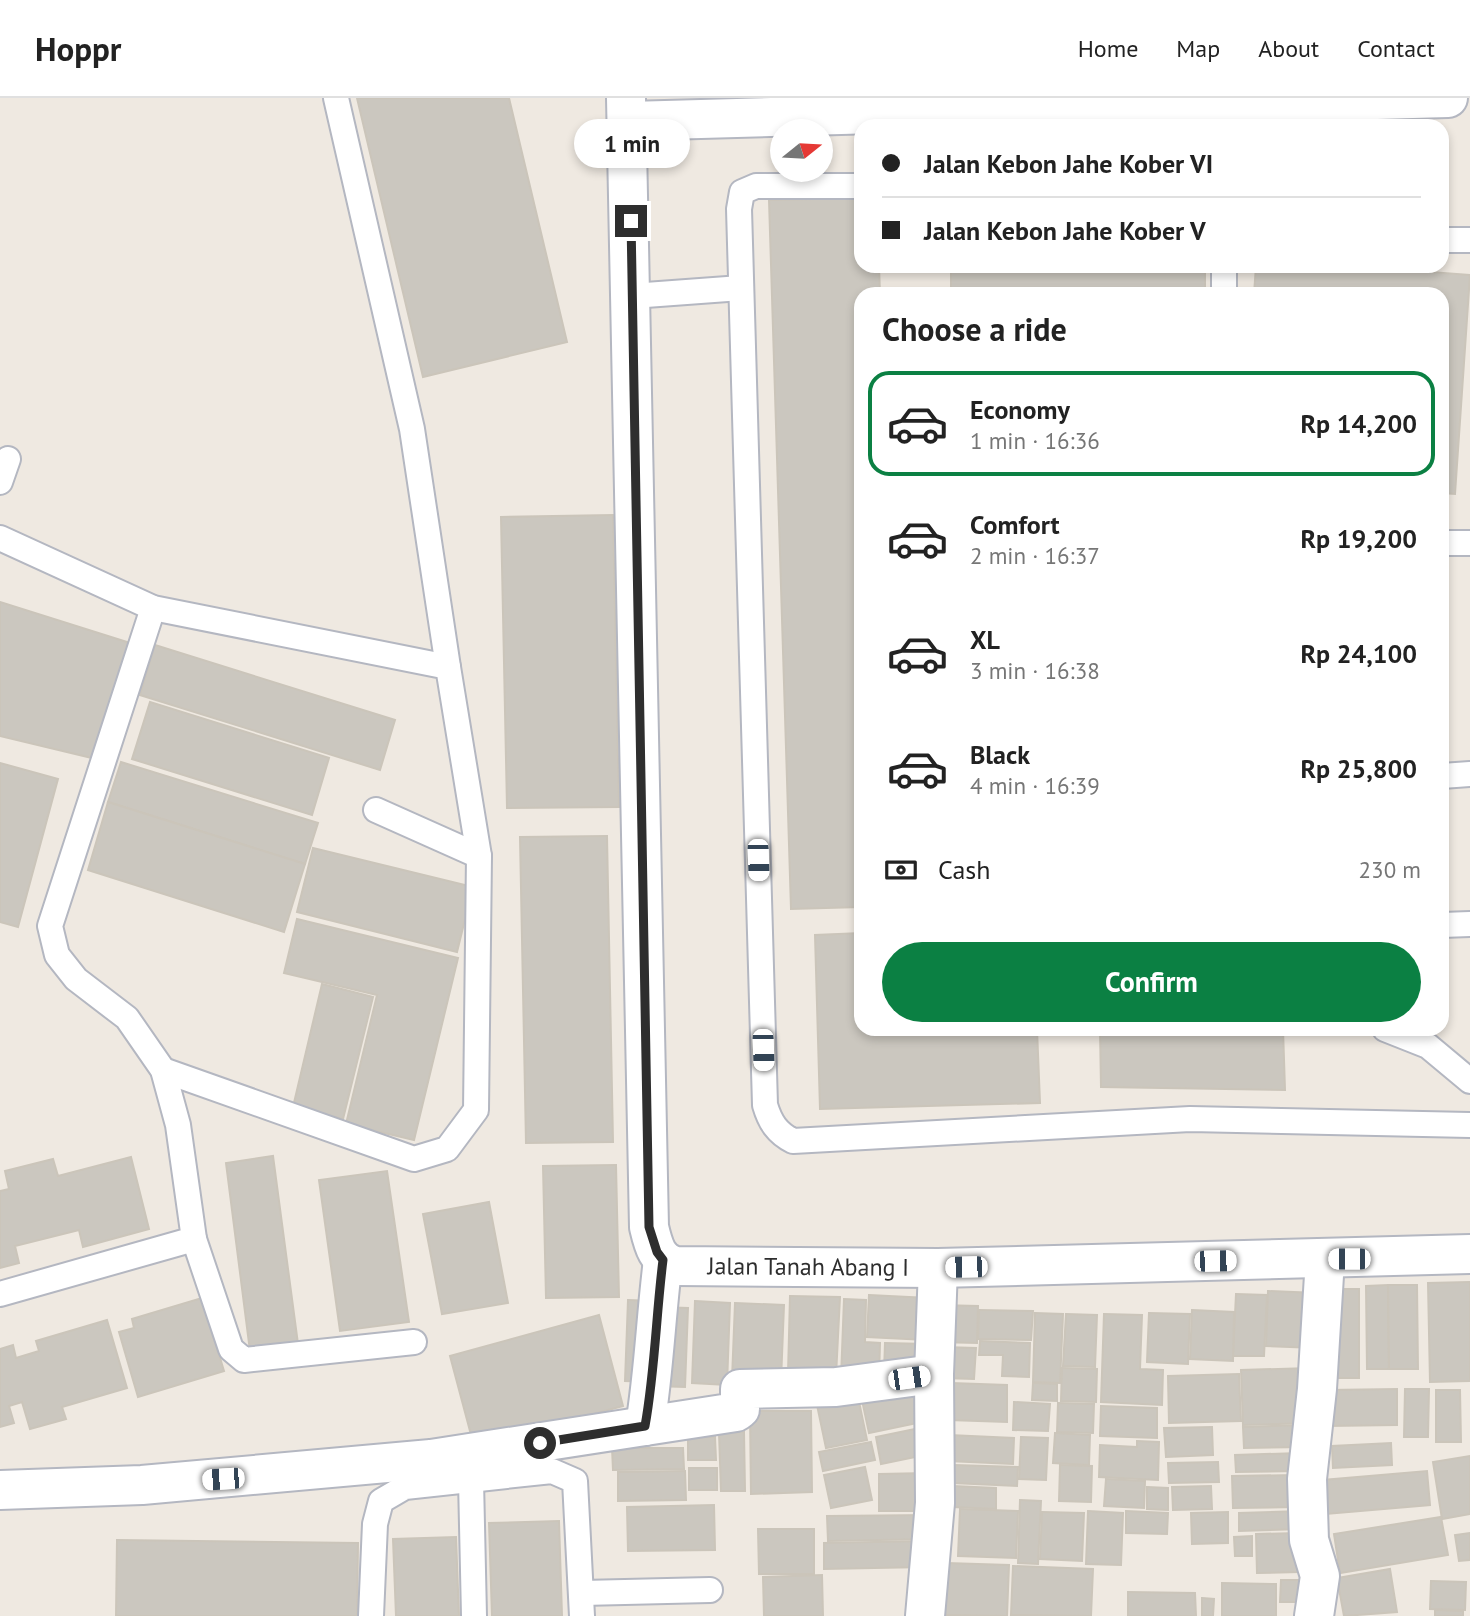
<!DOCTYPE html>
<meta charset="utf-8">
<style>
body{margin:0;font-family:"PT Sans",sans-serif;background:#f6f6f6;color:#222;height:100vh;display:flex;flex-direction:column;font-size:26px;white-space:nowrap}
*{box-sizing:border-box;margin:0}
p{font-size:23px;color:#767676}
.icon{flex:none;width:38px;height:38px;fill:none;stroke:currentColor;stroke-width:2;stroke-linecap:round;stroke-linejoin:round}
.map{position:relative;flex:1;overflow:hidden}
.sheet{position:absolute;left:854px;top:189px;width:595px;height:749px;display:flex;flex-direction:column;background:#fff;border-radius:21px;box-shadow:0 4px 10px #0003}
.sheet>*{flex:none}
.guide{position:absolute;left:854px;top:21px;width:595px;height:154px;border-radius:21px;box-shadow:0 4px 10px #0003;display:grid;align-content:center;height:154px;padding:0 28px;background:#fff}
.needle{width:46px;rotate:72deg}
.controls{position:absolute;left:770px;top:21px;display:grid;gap:14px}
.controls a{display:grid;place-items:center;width:63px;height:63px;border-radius:50%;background:#fff;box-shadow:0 4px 10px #0003;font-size:35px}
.end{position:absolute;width:32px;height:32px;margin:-16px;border:9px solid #2e2e2e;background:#fff;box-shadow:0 0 0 4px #fff}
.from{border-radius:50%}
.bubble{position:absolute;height:49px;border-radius:24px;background:#fff;box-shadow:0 4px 10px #0003;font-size:23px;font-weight:600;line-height:49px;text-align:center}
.car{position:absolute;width:21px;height:42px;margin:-21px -10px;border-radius:9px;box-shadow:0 0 5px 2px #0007;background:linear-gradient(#fff 24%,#345 0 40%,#fff 0 76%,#345 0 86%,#fff 0)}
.guide b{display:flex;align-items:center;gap:24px;height:66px;font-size:26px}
.guide b+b{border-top:2px solid #e0e0e0}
.guide i{width:18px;height:18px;background:#222}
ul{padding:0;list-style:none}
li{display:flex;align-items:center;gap:21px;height:105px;margin:0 14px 10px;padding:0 14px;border:4px solid transparent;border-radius:21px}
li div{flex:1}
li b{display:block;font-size:26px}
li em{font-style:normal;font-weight:600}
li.on{border-color:#0b8043}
li>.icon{width:63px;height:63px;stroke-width:1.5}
h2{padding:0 28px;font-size:32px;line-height:84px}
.pay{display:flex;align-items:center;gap:18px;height:77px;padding:0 28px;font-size:26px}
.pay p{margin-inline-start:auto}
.primary-button{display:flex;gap:14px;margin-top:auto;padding:14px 28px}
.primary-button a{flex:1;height:80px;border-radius:42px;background:#0b8043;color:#fff;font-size:28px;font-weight:600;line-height:80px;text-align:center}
header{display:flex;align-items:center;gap:42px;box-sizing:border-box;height:98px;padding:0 35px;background:#fff;border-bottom:2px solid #e0e0e0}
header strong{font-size:33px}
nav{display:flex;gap:38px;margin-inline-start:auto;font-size:24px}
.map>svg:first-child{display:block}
</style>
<header>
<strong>Hoppr</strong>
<nav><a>Home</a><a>Map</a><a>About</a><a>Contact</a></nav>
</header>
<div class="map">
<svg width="1470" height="1518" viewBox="0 0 1470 1518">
<rect width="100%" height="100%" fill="#efe9e1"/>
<g fill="#cbc7bf" stroke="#cbc5ba" stroke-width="2">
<path d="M357 0H509L567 244 423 279Z"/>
<path d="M861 100V168H879L880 196H861V809L791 811 769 102Z"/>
<rect x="951" y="168" width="254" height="28"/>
<path d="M1256 168H1351L1470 177 1455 396 1442 395V196H1254Z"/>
<path d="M613 417 619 709 507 710 501 419Z"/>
<path d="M0 504 130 545 96 661 0 638Z"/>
<path d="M155 547 395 622 380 672 140 597Z"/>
<path d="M150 604 329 660 312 717 132 661Z"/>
<path d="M121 664 318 725 305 766 108 704Z"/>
<path d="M0 665 58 681 18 829 0 824Z"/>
<path d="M108 704 305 766 284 834 88 772Z"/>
<path d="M607 738 613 1044 526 1045 520 739Z"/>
<path d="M313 750 473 789 457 854 297 814Z"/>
<path d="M297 821 458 860 414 1042 346 1026 377 897 284 875Z"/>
<path d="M861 835V931H1037L1040 1005 820 1011 815 837Z"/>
<path d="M322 886 373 899 343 1021 293 1009Z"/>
<path d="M1100 931H1283L1285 992 1101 989Z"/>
<path d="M273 1058 298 1246 250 1253 226 1065Z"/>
<path d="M131 1059 149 1131 83 1149 79 1132 15 1148 19 1165 0 1170V1093L9 1091 5 1073 53 1061 58 1078Z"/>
<path d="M616 1067 619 1199 546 1200 543 1068Z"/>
<path d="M387 1073 409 1224 340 1233 319 1082Z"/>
<path d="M489 1104 508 1205 442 1216 423 1116Z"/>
<path d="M1470 1184V1283L1430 1284 1428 1185Z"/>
<path d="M1388 1187 1389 1271H1367L1366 1188Z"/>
<path d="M1388 1187H1417L1418 1271H1389Z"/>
<rect x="1329" y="1191" width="30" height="89"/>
<path d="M1268 1193 1317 1195 1315 1250 1266 1248Z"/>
<path d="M1236 1196 1267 1197 1264 1258H1233Z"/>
<path d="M869 1197 928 1200 926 1242 867 1239Z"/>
<path d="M790 1198 840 1199 836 1278 788 1276Z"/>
<path d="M202 1200 224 1273 138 1299 119 1234 134 1230 132 1221Z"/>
<path d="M844 1201 866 1202 865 1244 880 1245 879 1282 841 1280Z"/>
<path d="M628 1202 654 1203 651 1284 625 1283Z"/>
<path d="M695 1203 730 1205 727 1287 692 1285Z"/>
<path d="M735 1205 784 1207 781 1283 732 1281Z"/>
<path d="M938 1207 978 1208 977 1245 937 1244Z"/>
<path d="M658 1209 688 1210 685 1289 655 1288Z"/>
<path d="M979 1212 1033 1213 1031 1242 978 1241Z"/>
<path d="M1192 1212 1234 1214 1233 1263 1190 1261Z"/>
<path d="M1035 1215 1063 1216 1060 1285 1033 1284Z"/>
<path d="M1149 1215 1190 1216 1188 1266 1147 1264Z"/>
<path d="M1066 1216 1097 1217 1095 1269 1063 1268Z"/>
<path d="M1104 1216 1142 1217 1140 1271 1163 1272 1162 1307 1101 1304Z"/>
<path d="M599 1217 623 1308 474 1348 450 1258Z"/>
<path d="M107 1222 127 1290 62 1309 66 1321 30 1331 22 1304 9 1308 14 1325 0 1329V1251L13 1247 16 1260 39 1253 36 1243Z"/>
<path d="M980 1243 1030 1245 1029 1279 1002 1278 1003 1257H979Z"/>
<path d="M885 1245 927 1246 926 1275 884 1274Z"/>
<path d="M943 1249 976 1250 974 1281 942 1280Z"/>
<path d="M1062 1270 1097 1271 1096 1304 1061 1303Z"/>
<path d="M1310 1270 1311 1325 1243 1327 1241 1272Z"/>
<path d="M1239 1276 1241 1323 1169 1325 1168 1278Z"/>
<path d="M951 1285 1007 1287V1324L949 1322Z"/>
<path d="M1033 1285 1057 1286V1303L1032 1302Z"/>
<path d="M916 1290 922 1324 869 1335 862 1302Z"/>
<path d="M1397 1291V1327L1328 1328V1292Z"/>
<path d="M1405 1291H1429L1428 1339H1404Z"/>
<path d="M1436 1292H1460L1461 1344H1436Z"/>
<path d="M858 1299 867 1342 826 1350 817 1307Z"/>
<path d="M1014 1304 1050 1306 1048 1333 1013 1332Z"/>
<path d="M1058 1305 1094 1306 1093 1335 1057 1334Z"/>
<path d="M1101 1308 1157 1310V1340L1100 1338Z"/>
<path d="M750 1313H811L812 1394 751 1396Z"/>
<path d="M1304 1327 1305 1349 1244 1350 1243 1329Z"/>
<path d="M1212 1329 1213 1357 1166 1359 1164 1330Z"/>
<path d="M920 1330 925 1357 881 1366 876 1339Z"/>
<path d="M744 1334 745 1393H721L719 1335Z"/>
<path d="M1055 1335 1090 1337 1089 1367 1053 1365Z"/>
<path d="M949 1337 1014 1340 1013 1366 948 1363Z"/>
<path d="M688 1339H715L716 1362H688Z"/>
<path d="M1021 1339 1048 1340 1046 1382 1019 1381Z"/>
<path d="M1137 1343 1159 1344 1158 1382 1099 1379 1100 1347 1137 1349Z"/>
<path d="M871 1344 875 1362 823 1373 819 1354Z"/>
<path d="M1391 1345 1392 1367 1333 1370 1332 1348Z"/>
<path d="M612 1350H683L684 1371 613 1372Z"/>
<path d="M1299 1355V1373L1236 1374 1235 1357Z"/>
<path d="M1470 1358V1416L1442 1421 1433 1364Z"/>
<path d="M1218 1364 1219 1384 1169 1385 1168 1365Z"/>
<path d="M954 1367 1018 1369 1017 1388 953 1385Z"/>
<path d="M1060 1367 1092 1368 1091 1404 1059 1403Z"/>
<path d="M865 1369 872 1402 831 1410 824 1377Z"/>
<rect x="689" y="1370" width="28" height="22"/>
<path d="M685 1373 686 1402 618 1403V1374Z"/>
<path d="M1427 1373 1430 1407 1326 1416 1323 1382Z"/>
<path d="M928 1375 929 1413H879V1376Z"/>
<path d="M1296 1377 1297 1409 1233 1410 1232 1378Z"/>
<path d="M1106 1381 1145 1383 1144 1410 1104 1408Z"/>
<path d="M953 1388 996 1390V1411L953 1409Z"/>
<path d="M1211 1388 1212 1411 1173 1412 1172 1389Z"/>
<path d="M1147 1389 1168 1390V1412L1147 1411Z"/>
<path d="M1020 1402 1041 1403 1038 1466 1018 1465Z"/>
<path d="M714 1407 715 1452 628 1453 627 1409Z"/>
<path d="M960 1411 1018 1413 1016 1460 958 1458Z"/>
<path d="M1088 1413 1123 1415 1121 1467 1086 1466Z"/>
<path d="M1126 1413 1168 1415 1167 1436 1126 1435Z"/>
<path d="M1301 1413V1431L1239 1433V1415Z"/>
<path d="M1042 1414 1084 1415 1082 1463 1040 1461Z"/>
<path d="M1228 1414V1445L1192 1446 1191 1415Z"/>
<path d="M931 1417V1441L828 1443 827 1418Z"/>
<path d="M1441 1419 1448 1457 1340 1475 1334 1436Z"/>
<path d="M559 1423 562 1518H492L489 1425Z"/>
<path d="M758 1431H814V1476H759Z"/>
<path d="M1298 1435 1299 1474 1257 1475 1256 1436Z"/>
<path d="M1470 1435V1462L1459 1463 1455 1437Z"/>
<path d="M1252 1438V1458H1235L1234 1439Z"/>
<path d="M456 1439 459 1518H396L393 1441Z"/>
<path d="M117 1442 358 1445 357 1518H116Z"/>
<path d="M924 1443 925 1469 824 1471V1445Z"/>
<path d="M946 1465 1009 1467 1007 1518 944 1517Z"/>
<path d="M1013 1468 1093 1471 1091 1518 1011 1517Z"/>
<path d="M1390 1471 1397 1514 1344 1518 1337 1480Z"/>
<path d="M822 1477 823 1518H764L763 1479Z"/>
<path d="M1281 1482H1305V1504H1280Z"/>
<path d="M1431 1483 1466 1484 1465 1512 1430 1511Z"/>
<path d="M1222 1485 1276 1486V1518H1222Z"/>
<path d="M1128 1494 1195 1495 1196 1518H1128Z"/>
<path d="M1202 1500 1214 1501 1213 1518H1202Z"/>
<path d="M1435 1512 1463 1513V1518H1435Z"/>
</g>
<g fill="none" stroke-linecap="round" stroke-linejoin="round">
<defs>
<g id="service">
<path d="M336 0 412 331 448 569"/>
<path d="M861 88H756L742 94 739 111 765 1007C770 1024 777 1035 793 1043L1190 1021 1470 1027"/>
<path d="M1442 142H1470"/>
<path d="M1224 168V196"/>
<path d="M632 198 741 190"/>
<path d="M0 384 8 361"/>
<path d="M0 440 153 510 448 569 479 758 476 1012 447 1051 414 1061 163 972"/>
<path d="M1442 445H1470"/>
<path d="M1442 678 1470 676"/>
<path d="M376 712 479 758"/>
<path d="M1442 827 1470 826"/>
<path d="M1385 931 1428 948 1470 983"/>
<path d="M194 1141 231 1251 244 1262 414 1244"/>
<path d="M0 1196 194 1141 178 1027 163 972 127 920 76 881 57 857 50 828 153 510"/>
<path d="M471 1382 474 1518"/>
<path d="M582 1495 710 1492"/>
<path d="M371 1518 375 1426 381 1403 405 1389 552 1373 575 1383 582 1518"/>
</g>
<g id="minor">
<path id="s1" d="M626 0 649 1129C653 1146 657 1164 676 1168L938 1170 1470 1156"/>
<path d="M629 23 1448 0"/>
<path d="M645 1328C654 1273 656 1217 663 1162"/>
<path d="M0 1392 142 1387 431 1361 736 1314 740 1311V1291L836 1289 934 1276"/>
<path d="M925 1518 935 1405 934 1276 938 1170"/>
<path d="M1314 1518 1320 1478 1309 1442 1307 1381 1317 1291 1325 1161"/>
</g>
</defs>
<use href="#service" stroke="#b4b7c1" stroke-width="28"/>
<use href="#minor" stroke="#b4b7c1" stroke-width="42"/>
<use href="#service" stroke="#fff" stroke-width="24"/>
<use href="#minor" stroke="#fff" stroke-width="38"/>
</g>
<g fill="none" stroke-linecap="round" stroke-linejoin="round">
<path stroke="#2e2e2e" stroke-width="9" d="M540 1345 645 1328C655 1273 656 1217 663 1162L657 1154 649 1129 631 123"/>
</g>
<g text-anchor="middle" stroke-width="5" stroke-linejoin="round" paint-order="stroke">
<g font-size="24" fill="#2e2e2e" stroke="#fff">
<text dy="8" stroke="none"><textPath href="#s1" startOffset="1312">Jalan Tanah Abang I</textPath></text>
</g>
</g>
</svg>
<div class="controls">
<a><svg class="needle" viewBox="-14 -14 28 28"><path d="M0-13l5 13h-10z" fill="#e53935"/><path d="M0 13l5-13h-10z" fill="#767676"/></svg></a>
</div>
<i class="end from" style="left:540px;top:1345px"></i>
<i class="end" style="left:631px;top:123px"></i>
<div class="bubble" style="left:574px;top:21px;width:116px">1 min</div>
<i class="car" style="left:758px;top:762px;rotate:178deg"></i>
<i class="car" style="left:763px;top:952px;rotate:178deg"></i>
<i class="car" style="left:1349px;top:1161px;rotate:270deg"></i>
<i class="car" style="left:1215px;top:1163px;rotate:89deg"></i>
<i class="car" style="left:966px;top:1169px;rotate:269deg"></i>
<i class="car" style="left:909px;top:1280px;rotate:82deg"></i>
<i class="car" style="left:223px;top:1381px;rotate:266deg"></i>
<div class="guide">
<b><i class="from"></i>Jalan Kebon Jahe Kober VI</b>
<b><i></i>Jalan Kebon Jahe Kober V</b>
</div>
<section class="sheet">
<h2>Choose a ride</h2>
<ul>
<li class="on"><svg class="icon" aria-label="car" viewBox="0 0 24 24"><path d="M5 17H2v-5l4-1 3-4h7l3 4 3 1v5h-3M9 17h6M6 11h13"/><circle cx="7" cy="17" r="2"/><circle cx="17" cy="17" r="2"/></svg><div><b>Economy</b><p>1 min · 16:36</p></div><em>Rp 14,200</em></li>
<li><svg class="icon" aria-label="car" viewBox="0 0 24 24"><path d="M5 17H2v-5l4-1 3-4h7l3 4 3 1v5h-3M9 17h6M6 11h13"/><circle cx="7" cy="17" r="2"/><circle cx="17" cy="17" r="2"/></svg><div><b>Comfort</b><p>2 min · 16:37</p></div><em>Rp 19,200</em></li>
<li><svg class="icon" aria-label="car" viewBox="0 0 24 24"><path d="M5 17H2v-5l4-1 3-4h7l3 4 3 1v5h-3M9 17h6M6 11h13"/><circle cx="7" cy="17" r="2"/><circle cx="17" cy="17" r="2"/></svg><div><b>XL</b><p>3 min · 16:38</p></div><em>Rp 24,100</em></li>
<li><svg class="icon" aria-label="car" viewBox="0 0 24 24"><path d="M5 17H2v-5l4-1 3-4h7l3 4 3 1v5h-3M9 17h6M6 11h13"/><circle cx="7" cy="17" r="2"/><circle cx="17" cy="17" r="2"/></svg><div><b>Black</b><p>4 min · 16:39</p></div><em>Rp 25,800</em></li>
</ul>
<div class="pay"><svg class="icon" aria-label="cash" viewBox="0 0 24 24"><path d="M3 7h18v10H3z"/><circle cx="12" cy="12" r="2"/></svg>Cash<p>230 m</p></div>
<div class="primary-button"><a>Confirm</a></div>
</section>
</div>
